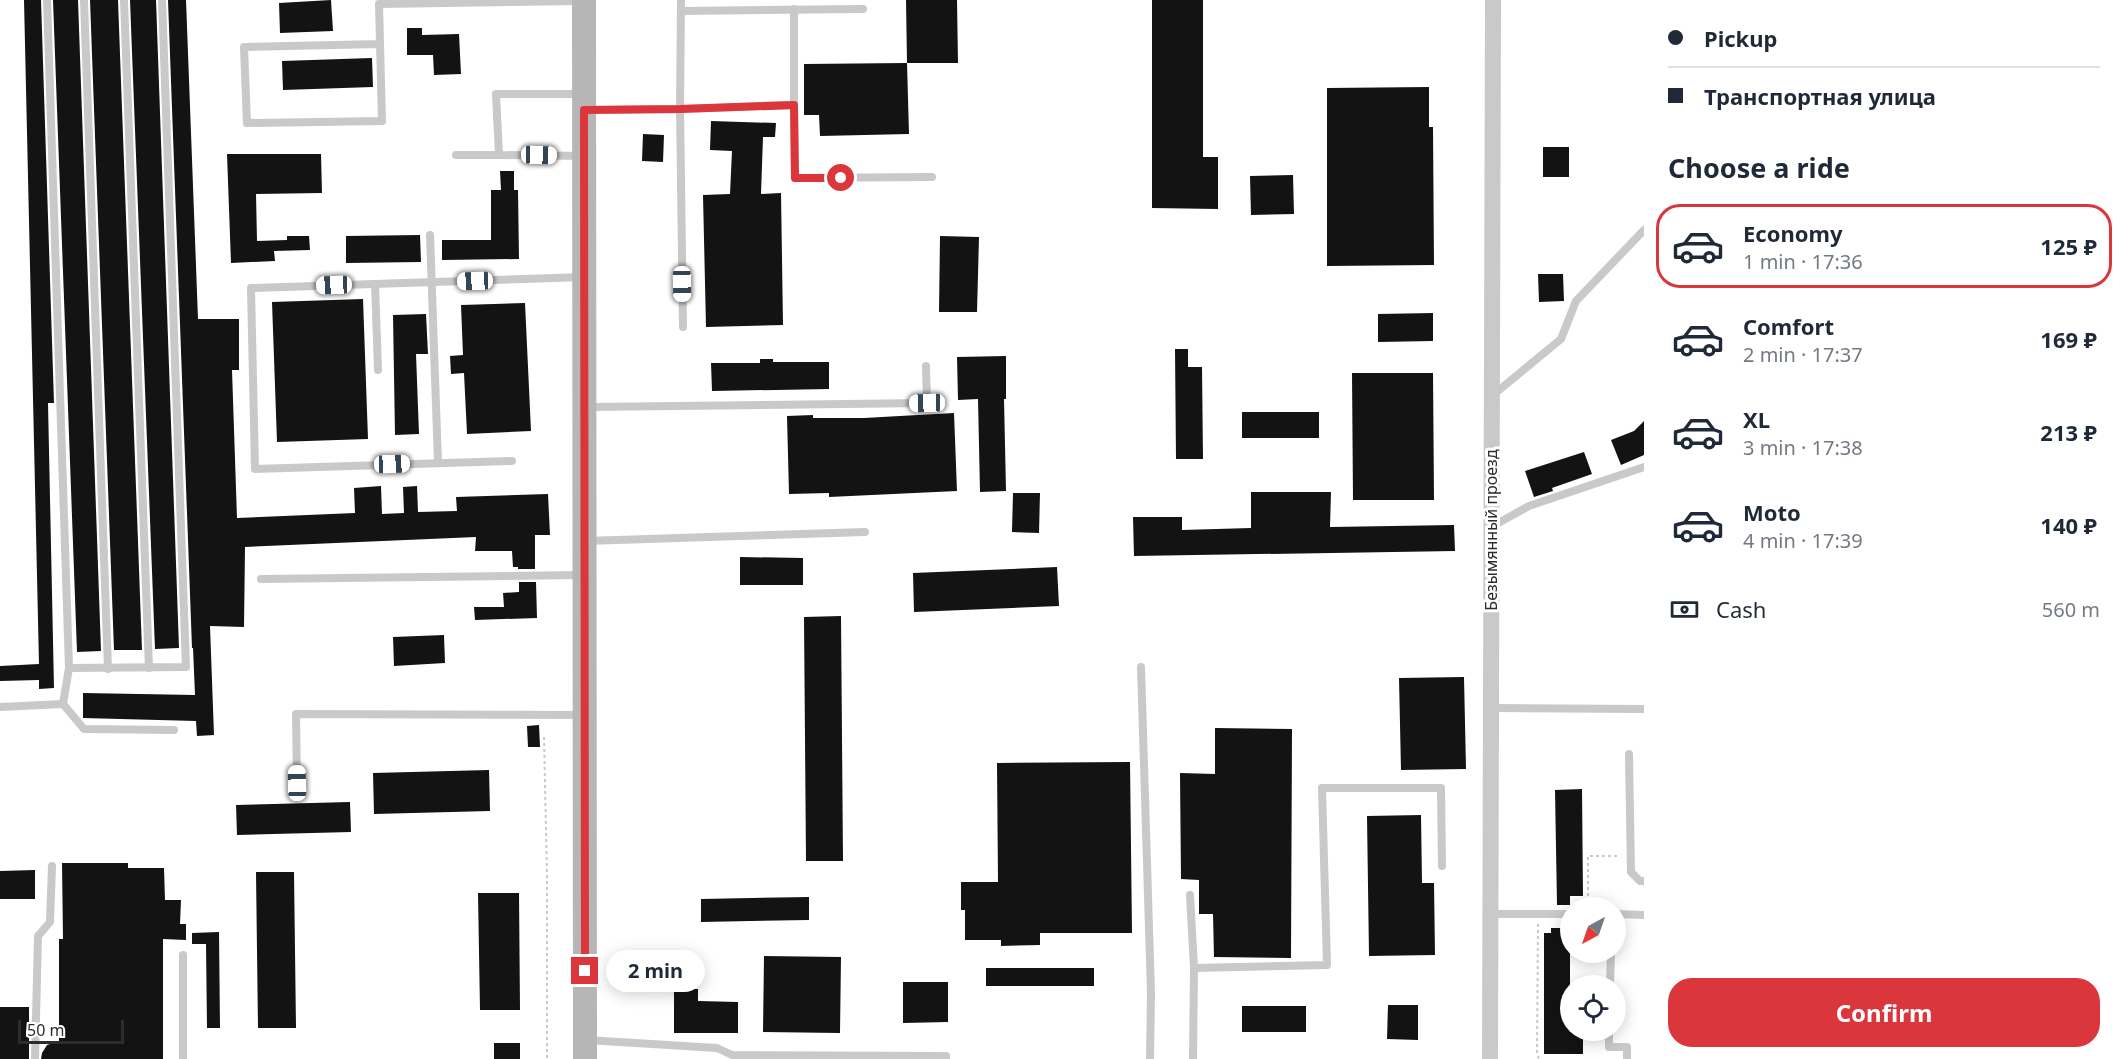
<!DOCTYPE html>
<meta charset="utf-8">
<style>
body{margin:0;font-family:"Noto Sans",sans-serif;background:#f6f6f7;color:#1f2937;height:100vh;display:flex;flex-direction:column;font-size:22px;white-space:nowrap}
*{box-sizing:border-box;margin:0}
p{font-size:20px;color:#747a83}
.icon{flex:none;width:33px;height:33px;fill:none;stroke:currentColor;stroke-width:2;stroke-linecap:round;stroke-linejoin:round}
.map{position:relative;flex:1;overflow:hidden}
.panel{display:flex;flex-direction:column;background:#fff;width:480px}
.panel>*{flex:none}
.hud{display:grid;align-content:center;height:132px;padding:0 24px;background:#fff}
.needle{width:39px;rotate:220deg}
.buttons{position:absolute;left:1560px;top:897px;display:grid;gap:12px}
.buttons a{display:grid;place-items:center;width:66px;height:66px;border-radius:50%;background:#fff;box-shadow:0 3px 15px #0003;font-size:30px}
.scale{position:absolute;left:18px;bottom:15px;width:106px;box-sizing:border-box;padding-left:6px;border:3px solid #2c2c2c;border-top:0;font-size:16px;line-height:21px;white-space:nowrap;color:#2c2c2c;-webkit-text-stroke:4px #fff;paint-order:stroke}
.end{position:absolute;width:27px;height:27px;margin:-14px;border:8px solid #dc363d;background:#fff;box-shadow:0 0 0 3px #fff}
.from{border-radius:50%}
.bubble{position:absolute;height:42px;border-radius:21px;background:#fff;box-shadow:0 3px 15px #0003;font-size:20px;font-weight:700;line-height:42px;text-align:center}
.car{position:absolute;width:18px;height:36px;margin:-18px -9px;border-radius:8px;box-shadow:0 0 4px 2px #0007;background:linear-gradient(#fff 24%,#345 0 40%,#fff 0 76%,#345 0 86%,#fff 0)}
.hud b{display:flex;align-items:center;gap:21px;height:57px;font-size:22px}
.hud b+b{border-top:2px solid #e0e1e3}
.hud i{width:15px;height:15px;background:#1f2937}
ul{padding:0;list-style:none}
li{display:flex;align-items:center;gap:18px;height:84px;margin:0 12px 9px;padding:0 12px;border:3px solid transparent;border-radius:24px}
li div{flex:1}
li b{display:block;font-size:22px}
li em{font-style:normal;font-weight:700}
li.selected{border-color:#dc363d}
li>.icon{width:54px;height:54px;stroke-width:1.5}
h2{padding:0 24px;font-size:27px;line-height:72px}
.pay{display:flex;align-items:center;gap:15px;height:66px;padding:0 24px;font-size:22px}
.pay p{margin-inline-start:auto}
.button{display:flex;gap:12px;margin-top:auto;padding:12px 24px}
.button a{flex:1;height:69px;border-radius:24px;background:#dc363d;color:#fff;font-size:24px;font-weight:700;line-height:69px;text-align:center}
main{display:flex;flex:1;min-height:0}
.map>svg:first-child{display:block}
</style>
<main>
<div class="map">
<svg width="1644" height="1059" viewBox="0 0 1644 1059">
<rect width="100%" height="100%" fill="#fff"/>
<g fill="#131313">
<path d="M24 0H41L54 403H48L54 688 39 689V680L0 681V666L39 664Z"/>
<path d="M53 0H78L101 651 77 652Z"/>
<path d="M90 0H118L142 650H114Z"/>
<path d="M130 0H156L179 648 155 649Z"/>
<path d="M168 0H186L198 319H239V370H232L237 518 355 513 354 488 381 486 382 514 404 513 403 487 417 486 418 512 457 511 456 497 548 494 550 535H535V569H518V567H513L512 551H475L476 537 245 547 244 627 210 626 214 735 197 736 196 721 83 718V693L195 695 193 648H192Z"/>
<path d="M331 0 333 31 280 33 279 3Z"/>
<path d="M906 0H957L958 63H907Z"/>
<path d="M1152 0H1203V157H1218V209L1152 208Z"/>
<path d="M407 28H422V35L459 34 461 74 434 75 433 55H407Z"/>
<path d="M372 58 373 87 283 90 282 61Z"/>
<path d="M907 63 909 134 820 136 819 115H804V64Z"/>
<path d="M1429 87V127H1433L1434 265 1327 266V88Z"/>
<path d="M711 121 776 123 775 137H763L761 194 781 193 783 325 706 327 703 195 730 194 732 151 710 150Z"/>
<path d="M643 134 664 135 663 162 642 161Z"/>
<rect x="1543" y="147" width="26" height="30"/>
<path d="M227 154H321L322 193 256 194 257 241 287 240V236H309L310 250 274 251 275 261 231 263Z"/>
<path d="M500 171H514V190H518L519 259 442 260V240H491V190H501Z"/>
<path d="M1293 175 1294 214 1251 215 1250 176Z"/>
<path d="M420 235 421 262 346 263V236Z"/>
<path d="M940 236 979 237 977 312H939Z"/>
<path d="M1538 274H1563L1564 301 1539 302Z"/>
<path d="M363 299 368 439 277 442 272 302Z"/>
<path d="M525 303 531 431 467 434 464 373 451 374 450 356 463 355 461 305Z"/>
<path d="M1433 313V341L1378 342V314Z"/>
<path d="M426 314 428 354H416L419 434 395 435 393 315Z"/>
<path d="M1175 349H1188V367H1202L1203 459H1176Z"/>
<path d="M1006 356V399H1004L1006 491 980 492 978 399 958 400 957 357Z"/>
<path d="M760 359H773V362H829V389L712 391 711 363H760Z"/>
<path d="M1352 373H1433L1434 500H1353Z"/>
<rect x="1242" y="412" width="77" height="26"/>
<path d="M954 413 957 491 829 497V493L789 494 787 416 813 415V418H864Z"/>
<path d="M1644 421V455L1621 465 1611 440 1634 431Z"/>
<path d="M1584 452 1592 474 1552 488 1553 491 1534 497 1525 471Z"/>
<path d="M1251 492H1331L1330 527 1454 525 1455 551 1134 556 1133 517H1182V530L1251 528Z"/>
<path d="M1013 493H1040L1039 533 1012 532Z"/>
<path d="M740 557 803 558V585H740Z"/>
<path d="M1057 567 1059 606 914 612 913 573Z"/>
<path d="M519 582H536L537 618 475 620 474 607H504L503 593 519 592Z"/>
<path d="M841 616 843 861H806L804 617Z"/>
<path d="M444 635 445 663 394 666 393 637Z"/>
<path d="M1464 677 1466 769 1401 770 1399 678Z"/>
<path d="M539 725 540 747H528L527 726Z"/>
<path d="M1215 728 1292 729 1291 958 1214 957 1213 914H1199V880L1181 879 1180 773 1215 774Z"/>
<path d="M1130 762 1132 933H1040V945L1001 946V940H965V910H961V882H998L997 763Z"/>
<path d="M489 770 490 811 374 814 373 773Z"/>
<path d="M1582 789 1583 896H1570V905H1557L1555 790Z"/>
<path d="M350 802 351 832 237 835 236 805Z"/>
<path d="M1421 815 1422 883H1434L1435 955 1369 956 1367 816Z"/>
<path d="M62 863H128V868H164L165 900H181L180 924H186V940L163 939V1059H41L42 1053 47 1045 59 1041V939H63Z"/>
<path d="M35 870V899H0V871Z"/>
<path d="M256 872H294L296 1028H258Z"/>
<path d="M478 893H519L520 1010H480Z"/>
<path d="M809 897V920L701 922V899Z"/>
<path d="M1551 928H1570V1030H1583V1054H1544V933H1551Z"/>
<path d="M219 932 220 1028H207L206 944H192V933Z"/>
<path d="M764 956 841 957 840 1033 763 1032Z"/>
<rect x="986" y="968" width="108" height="18"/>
<path d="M903 982H948V1022L903 1023Z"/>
<path d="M674 989H698V1001L738 1002V1033H674Z"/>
<path d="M1388 1005H1418V1040L1387 1039Z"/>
<rect x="1242" y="1006" width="64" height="26"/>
<rect x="0" y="1007" width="29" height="52"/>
<rect x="494" y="1043" width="26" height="16"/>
</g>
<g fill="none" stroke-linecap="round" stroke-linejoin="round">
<g stroke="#c9c9c9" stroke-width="2" stroke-dasharray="3 3" stroke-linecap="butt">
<path d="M544 737 547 876V1059"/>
<path d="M1588 908V856H1619"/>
<path d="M1538 924 1537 1054 1539 1059"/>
</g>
<g stroke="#c9c9c9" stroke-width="8">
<path d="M84 0 108 669"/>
<path d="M124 0 149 668"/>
<path d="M681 0 680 109 794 105 795 178 932 177"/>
<path d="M794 9V105"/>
<path d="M681 11 863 9"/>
<path d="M380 44 244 47 247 123 382 121 379 4 583 1"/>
<path d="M583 94H496L499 155 584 156"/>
<path d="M587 110 680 109 683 327"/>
<path d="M456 155H499"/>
<path d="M430 235 438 462"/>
<path d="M375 284 378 370"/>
<path d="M1493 395 1561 339 1576 301 1644 230"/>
<path d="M588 407 927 403 926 366"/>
<path d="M512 461 255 469 251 288 584 277"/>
<path d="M1491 527 1529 506 1644 467"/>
<path d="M585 541 865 532"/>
<path d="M261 579 581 575"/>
<path d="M1141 667 1151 993 1150 1059"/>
<path d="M69 668 186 667 162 0"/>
<path d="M63 704 84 729 174 730"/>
<path d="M0 707 63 704 69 668 47 0"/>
<path d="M1491 708 1644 709"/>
<path d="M1629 754 1631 872 1640 881H1644"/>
<path d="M297 783 296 714 581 715"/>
<path d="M1190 895 1194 968 1193 1059"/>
<path d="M1490 914H1570"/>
<path d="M1616 914 1644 915"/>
<path d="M1194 968 1327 965 1322 788H1441L1442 866"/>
<path d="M1610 986 1611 952"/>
<path d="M1609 1030V1047H1627V1059"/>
<path d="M586 1040 717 1048 732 1055 946 1056V1059"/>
<path d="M35 1059 38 936 50 922 52 866"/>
<path d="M183 1059V955"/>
</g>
<path stroke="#c9c9c9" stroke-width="16" d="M1490 1059 1493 0"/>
<path stroke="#b6b6b6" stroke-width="24" d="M584 0 585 1059"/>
</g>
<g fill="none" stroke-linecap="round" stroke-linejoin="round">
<path stroke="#dc363d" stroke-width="8" d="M585 971 584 110 680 109 794 105 795 178H841"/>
</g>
<g text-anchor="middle" stroke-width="6" stroke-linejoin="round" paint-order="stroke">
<g font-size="16" fill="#2c2c2c" stroke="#fff">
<text transform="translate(1491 530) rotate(-90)" y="6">Безымянный проезд</text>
</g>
</g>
</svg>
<div class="buttons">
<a><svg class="needle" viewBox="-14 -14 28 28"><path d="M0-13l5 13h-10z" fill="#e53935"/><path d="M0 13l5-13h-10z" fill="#747a83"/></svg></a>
<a><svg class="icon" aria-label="locate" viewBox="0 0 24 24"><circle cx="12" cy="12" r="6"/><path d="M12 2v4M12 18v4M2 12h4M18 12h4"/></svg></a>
</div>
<div class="scale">50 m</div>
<i class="end from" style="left:841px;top:178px"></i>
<i class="end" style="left:585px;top:971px"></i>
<div class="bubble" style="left:606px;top:950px;width:99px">2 min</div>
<i class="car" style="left:539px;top:155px;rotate:91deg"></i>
<i class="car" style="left:475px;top:281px;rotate:268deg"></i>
<i class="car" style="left:682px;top:284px;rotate:179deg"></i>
<i class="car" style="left:334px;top:285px;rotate:268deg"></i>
<i class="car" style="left:927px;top:403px;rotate:269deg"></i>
<i class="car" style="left:392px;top:464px;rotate:88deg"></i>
<i class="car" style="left:297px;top:783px;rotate:359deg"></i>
</div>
<section class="panel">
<div class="hud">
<b><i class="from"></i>Pickup</b>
<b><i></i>Транспортная улица</b>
</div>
<h2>Choose a ride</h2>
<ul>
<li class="selected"><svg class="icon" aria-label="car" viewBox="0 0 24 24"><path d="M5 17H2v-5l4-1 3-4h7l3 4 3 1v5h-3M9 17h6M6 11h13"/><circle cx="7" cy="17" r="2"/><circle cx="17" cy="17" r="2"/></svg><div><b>Economy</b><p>1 min · 17:36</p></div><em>125 ₽</em></li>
<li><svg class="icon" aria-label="car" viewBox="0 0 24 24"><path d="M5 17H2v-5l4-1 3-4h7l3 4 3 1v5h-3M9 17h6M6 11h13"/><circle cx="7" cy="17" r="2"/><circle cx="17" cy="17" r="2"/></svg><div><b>Comfort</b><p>2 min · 17:37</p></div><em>169 ₽</em></li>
<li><svg class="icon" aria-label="car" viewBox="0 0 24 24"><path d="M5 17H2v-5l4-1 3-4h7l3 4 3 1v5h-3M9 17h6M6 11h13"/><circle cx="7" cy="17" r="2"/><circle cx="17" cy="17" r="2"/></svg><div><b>XL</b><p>3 min · 17:38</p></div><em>213 ₽</em></li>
<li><svg class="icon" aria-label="car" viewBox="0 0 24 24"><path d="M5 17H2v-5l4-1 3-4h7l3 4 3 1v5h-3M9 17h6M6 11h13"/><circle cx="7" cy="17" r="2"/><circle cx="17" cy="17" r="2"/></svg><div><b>Moto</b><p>4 min · 17:39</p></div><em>140 ₽</em></li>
</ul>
<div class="pay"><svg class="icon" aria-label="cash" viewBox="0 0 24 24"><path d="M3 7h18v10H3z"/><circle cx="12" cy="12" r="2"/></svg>Cash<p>560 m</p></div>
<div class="button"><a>Confirm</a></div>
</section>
</main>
